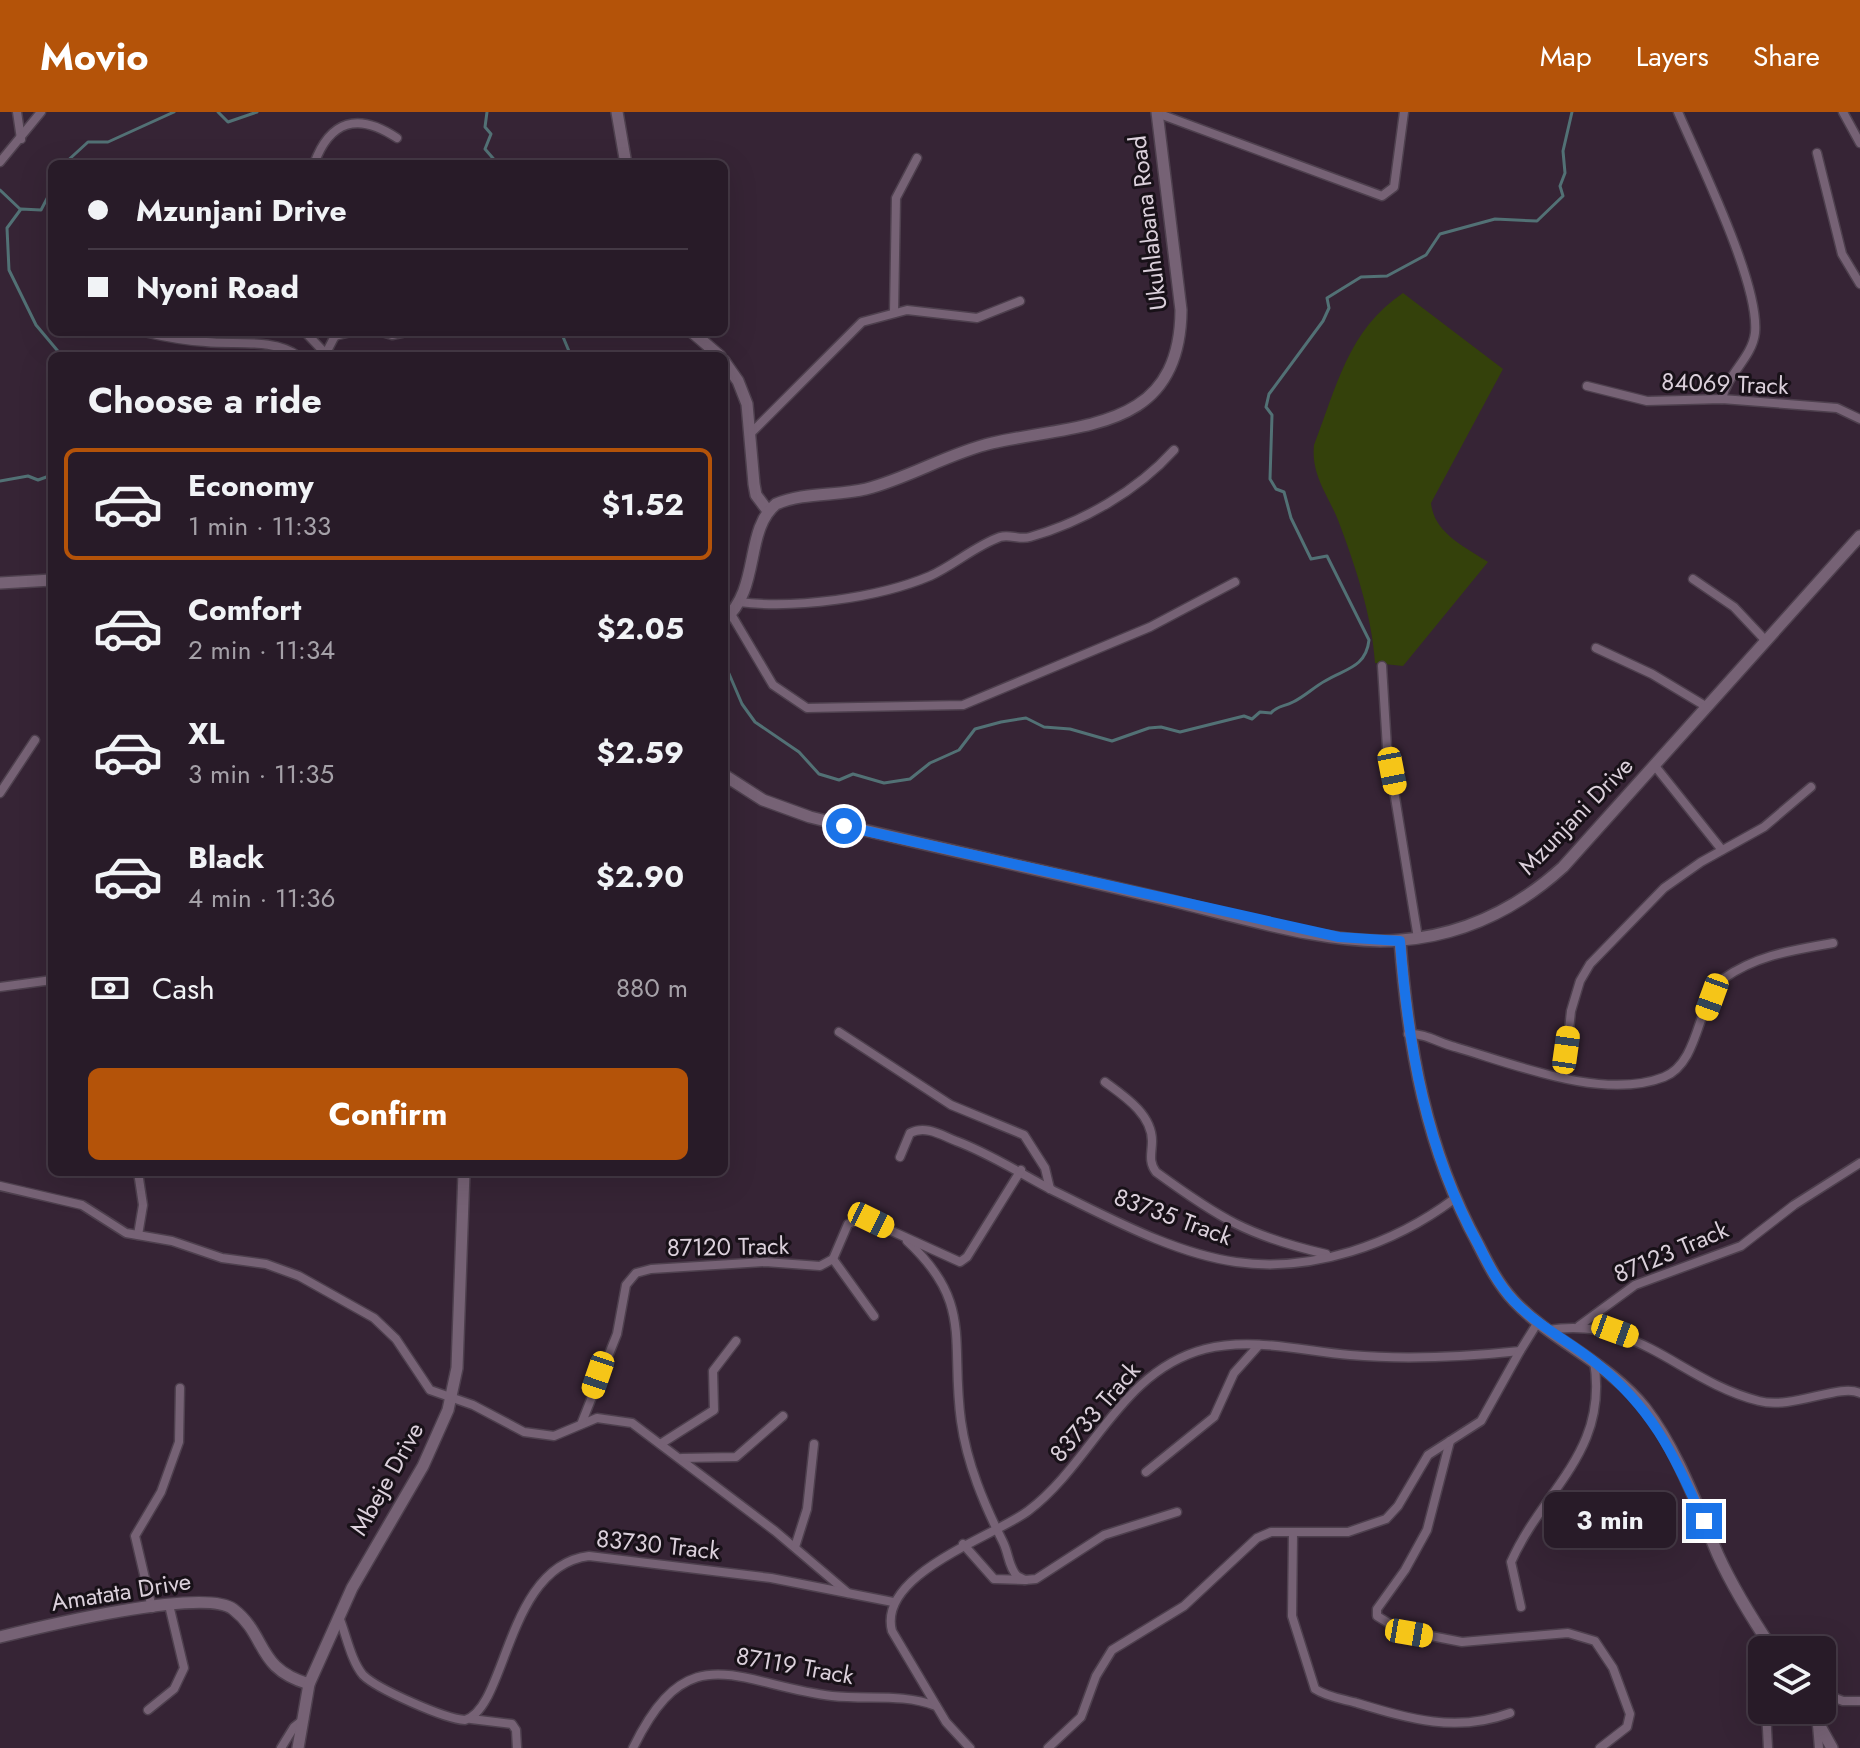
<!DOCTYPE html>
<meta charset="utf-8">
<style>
body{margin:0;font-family:Jost,sans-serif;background:#342834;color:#f1f3f6;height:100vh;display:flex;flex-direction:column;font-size:30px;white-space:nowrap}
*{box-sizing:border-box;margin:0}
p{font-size:26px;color:#a5a1a8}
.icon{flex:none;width:44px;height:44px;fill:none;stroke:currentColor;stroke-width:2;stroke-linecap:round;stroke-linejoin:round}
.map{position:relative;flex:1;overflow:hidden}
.drawer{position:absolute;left:48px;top:240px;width:680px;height:824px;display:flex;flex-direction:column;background:#281b28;border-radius:12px;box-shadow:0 8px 32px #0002,0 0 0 2px #443945}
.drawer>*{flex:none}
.hud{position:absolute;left:48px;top:48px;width:680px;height:176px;border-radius:12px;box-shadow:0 8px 32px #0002,0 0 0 2px #443945;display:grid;align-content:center;height:176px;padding:0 40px;background:#281b28}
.buttons{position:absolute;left:1748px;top:1524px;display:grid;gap:16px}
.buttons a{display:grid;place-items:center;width:88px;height:88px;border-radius:12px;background:#281b28;box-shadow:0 8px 32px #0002,0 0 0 2px #443945;font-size:40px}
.end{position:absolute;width:36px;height:36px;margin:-18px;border:10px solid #1a73e8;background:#fff;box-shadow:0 0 0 4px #fff}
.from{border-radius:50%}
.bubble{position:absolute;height:56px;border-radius:12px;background:#281b28;box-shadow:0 8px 32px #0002,0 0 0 2px #443945;font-size:26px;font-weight:700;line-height:56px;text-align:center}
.car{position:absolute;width:24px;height:48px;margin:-24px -12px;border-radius:10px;box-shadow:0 0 6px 2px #0007;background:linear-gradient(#f5c518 24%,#345 0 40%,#f5c518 0 76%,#345 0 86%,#f5c518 0)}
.hud b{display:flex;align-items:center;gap:28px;height:76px;font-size:30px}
.hud b+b{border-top:2px solid #443945}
.hud i{width:20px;height:20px;background:#f1f3f6}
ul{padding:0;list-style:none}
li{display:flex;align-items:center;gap:24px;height:112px;margin:0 16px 12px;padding:0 24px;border:4px solid transparent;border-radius:12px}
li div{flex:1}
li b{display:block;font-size:30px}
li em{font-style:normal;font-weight:700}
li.active{border-color:#b45309}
li>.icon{width:72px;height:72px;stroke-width:1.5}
h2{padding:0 40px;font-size:36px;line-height:96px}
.pay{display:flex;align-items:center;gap:20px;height:88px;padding:0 40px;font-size:30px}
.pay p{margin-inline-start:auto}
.primary-button{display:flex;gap:16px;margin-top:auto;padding:16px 40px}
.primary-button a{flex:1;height:92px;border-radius:12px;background:#b45309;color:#fff;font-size:32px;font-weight:700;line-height:92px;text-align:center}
header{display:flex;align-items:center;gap:48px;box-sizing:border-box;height:112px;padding:0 40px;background:#b45309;color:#fff}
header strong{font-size:38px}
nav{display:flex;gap:44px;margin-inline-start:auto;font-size:28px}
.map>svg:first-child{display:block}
</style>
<header>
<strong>Movio</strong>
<nav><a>Map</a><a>Layers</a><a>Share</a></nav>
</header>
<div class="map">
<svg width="1860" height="1636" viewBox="0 0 1860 1636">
<rect width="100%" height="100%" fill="#362435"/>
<path fill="#34410b" d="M1403 181 1503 257 1431 391C1434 421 1465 435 1488 450L1403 554 1375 551C1372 503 1355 453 1338 408 1327 381 1311 363 1314 333 1337 274 1348 218 1403 181Z"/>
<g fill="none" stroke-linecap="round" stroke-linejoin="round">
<g stroke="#527175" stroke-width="3">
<path d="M218 0 228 10 257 0"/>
<path d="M487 0 485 15 491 22 485 37 498 52"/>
<path d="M64 52 88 30H108L174 0"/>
<path d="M52 77 41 98 21 97 7 116 9 158 36 213 62 244"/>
<path d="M0 78 20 97"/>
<path d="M561 220 571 244"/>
<path d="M0 369 28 364 38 368 52 363"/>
<path d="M724 550 742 592 755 610 799 640 819 662 839 668 853 662 884 671 910 667 930 651 959 638 975 617 1001 610 1026 606 1044 615 1070 617 1112 629 1149 616 1161 615 1180 620 1244 604 1252 607 1260 600 1271 601C1278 593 1284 595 1293 590 1304 585 1314 575 1325 569 1344 557 1366 556 1369 528L1327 444 1311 447 1291 406 1284 380 1276 377 1270 367 1272 303 1266 295 1269 282 1323 209 1329 196 1327 186 1361 165 1387 164 1426 143 1440 122 1495 107 1537 109 1563 84 1560 74 1565 61 1563 39 1572 0"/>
</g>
<defs>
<g id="street">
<path d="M17 0 21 27"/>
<path d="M1678 0C1699 49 1760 172 1755 221 1752 246 1727 262 1722 287"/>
<path d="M1843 0 1860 31"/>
<path d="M1157 1 1382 84 1394 75 1404 0"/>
<path d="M1817 41 1842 142 1860 172"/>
<path d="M0 50 41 0"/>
<path d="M314 52C330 8 358 0 397 26"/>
<path d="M894 201 896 86 917 46"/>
<path d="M144 220C165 225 186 229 206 230 234 233 275 226 298 244"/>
<path d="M305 220 325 241"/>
<path d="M382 220 392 223 406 220"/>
<path d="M334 224 351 220"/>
<path d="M325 243 337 220"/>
<path d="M1587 274 1647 289 1722 287 1837 296 1860 307"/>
<path d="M749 323 862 210 907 198 977 206 1020 189"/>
<path d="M1693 467 1734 495 1766 529"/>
<path d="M739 490C795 497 878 486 930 464 954 453 975 434 1000 425 1010 422 1019 428 1030 425 1083 410 1137 379 1174 338"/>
<path d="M731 502 773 573 807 596 963 593 1150 515 1235 470"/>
<path d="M1596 536 1652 562 1707 595"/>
<path d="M1382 554 1387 636 1418 826"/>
<path d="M1655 654 1722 738"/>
<path d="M0 681 35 628"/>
<path d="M0 875 52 868"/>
<path d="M839 920 951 993 1024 1023 1045 1056 1050 1077"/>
<path d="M1408 922C1425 921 1439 931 1455 935 1514 952 1603 989 1664 965 1701 950 1697 887 1723 867 1756 843 1794 838 1833 831"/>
<path d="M1564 965 1571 899 1580 869 1590 852 1664 776 1701 750 1764 715 1811 675"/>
<path d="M1105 970C1124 984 1152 1002 1152 1029 1152 1041 1148 1049 1156 1060 1219 1106 1248 1124 1326 1142"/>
<path d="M900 1045 910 1021C926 1013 941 1023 956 1029 991 1042 1021 1062 1054 1079 1110 1106 1173 1141 1236 1150 1312 1161 1394 1132 1454 1087"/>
<path d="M138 1060 143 1093 138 1123"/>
<path d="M0 1074 82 1093 126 1121 172 1129 222 1146 266 1152 299 1164 374 1206 396 1227 430 1278 473 1293 524 1320 554 1324 597 1306 632 1311 775 1419 848 1481"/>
<path d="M907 1129C974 1191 950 1229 961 1309 967 1352 984 1392 1003 1430 1009 1442 1008 1454 1017 1464L1025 1468 1036 1467 1104 1423 1177 1400"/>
<path d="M833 1147 874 1204"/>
<path d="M1579 1214 1635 1173 1741 1134 1794 1093 1860 1051"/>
<path d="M1548 1218C1640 1204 1678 1268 1759 1289 1792 1298 1840 1271 1860 1281"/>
<path d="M582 1310 617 1222 626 1173 636 1161 651 1157 765 1150 820 1154 833 1147 848 1112 863 1106 960 1150 967 1145 1021 1058"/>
<path d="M1450 1329 1427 1418 1405 1458 1377 1497V1504L1400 1518 1462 1530 1568 1521 1595 1529 1613 1556 1630 1602 1627 1615 1600 1636"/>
<path d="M662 1331 714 1298 713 1259 736 1229"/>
<path d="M682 1346 736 1345 783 1304"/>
<path d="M1146 1360 1214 1305 1234 1261 1259 1233"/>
<path d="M1293 1421 1292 1504 1315 1577C1327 1585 1343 1587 1357 1591 1410 1607 1456 1621 1510 1601"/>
<path d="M963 1432 994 1467 1025 1468"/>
<path d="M795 1435 807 1397 814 1332"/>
<path d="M1521 1495 1511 1450C1544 1376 1609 1340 1594 1249"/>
<path d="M152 1496 135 1424 161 1380 179 1330 180 1276"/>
<path d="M339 1505C346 1522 351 1549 363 1563 377 1577 445 1607 465 1608 507 1596 506 1454 589 1444L771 1466 893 1490"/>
<path d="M1762 1554V1560"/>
<path d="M1822 1581 1843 1589H1860"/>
<path d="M148 1598 174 1577 184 1556 169 1493"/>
<path d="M1766 1598 1768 1636"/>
<path d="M471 1607 512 1612 516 1618 517 1636"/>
<path d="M1817 1613 1819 1636"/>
<path d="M281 1636 294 1615 304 1607"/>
<path d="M633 1636C689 1521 736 1572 832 1584 868 1588 902 1581 936 1594"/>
<path d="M970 1636 946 1610 892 1519C877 1462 993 1425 1028 1399 1093 1350 1120 1259 1205 1237 1253 1225 1301 1239 1350 1243 1406 1248 1464 1245 1520 1239L1538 1210"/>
<path d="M1048 1636 1081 1605 1096 1564 1112 1538 1184 1494 1257 1426 1271 1420H1348L1386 1407 1398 1394 1428 1343 1481 1309 1520 1239"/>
</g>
<g id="secondary">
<path d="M617 0 626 52"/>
<path d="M692 220 720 244"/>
<path d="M724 249 738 269 747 292 754 372 756 383 768 399"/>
<path d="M0 471 52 468"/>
<path d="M724 508C761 477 744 418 776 392 803 380 837 384 866 377 909 366 949 341 992 331 1081 311 1180 320 1181 198L1157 0"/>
<path d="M724 663 763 688 810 705C927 734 1046 759 1164 787 1233 803 1331 835 1401 828 1463 823 1518 796 1563 755L1860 424"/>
<path d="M1400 829C1408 935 1426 1037 1478 1132 1488 1152 1498 1172 1514 1189 1553 1230 1609 1251 1645 1296 1678 1339 1697 1394 1718 1443 1733 1476 1753 1508 1773 1538"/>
<path d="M0 1525C40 1515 204 1475 233 1497 268 1524 255 1556 309 1572"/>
<path d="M1811 1598 1832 1636"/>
<path d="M298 1636 309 1572 352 1476 423 1354 448 1298 457 1256 464 1060"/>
</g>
</defs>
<use href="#street" stroke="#4e404e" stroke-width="11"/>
<use href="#secondary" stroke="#4e404e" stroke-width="14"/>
<use href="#street" stroke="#766275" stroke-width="8"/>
<use href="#secondary" stroke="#766275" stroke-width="11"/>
</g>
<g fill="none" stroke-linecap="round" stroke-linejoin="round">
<path stroke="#1a73e8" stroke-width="10" d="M844 714 1339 825 1400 829C1408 934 1426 1038 1478 1132 1488 1152 1498 1172 1513 1188 1537 1214 1569 1229 1596 1251 1654 1298 1673 1342 1704 1409"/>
</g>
<g text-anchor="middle" stroke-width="6" stroke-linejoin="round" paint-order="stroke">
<g font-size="24" fill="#dbd0db" stroke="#181118">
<text transform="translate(1148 111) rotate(-97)" y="8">Ukuhlabana Road</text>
<text transform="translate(1725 272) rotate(2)" y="8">84069 Track</text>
<text transform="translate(1576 704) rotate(-46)" y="8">Mzunjani Drive</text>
<text transform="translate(1173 1105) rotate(20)" y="8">83735 Track</text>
<text transform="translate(728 1135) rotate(-1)" y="8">87120 Track</text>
<text transform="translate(1671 1140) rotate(-23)" y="8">87123 Track</text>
<text transform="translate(1095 1300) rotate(-49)" y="8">83733 Track</text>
<text transform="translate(387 1367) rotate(-61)" y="8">Mbeje Drive</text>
<text transform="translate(658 1433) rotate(6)" y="8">83730 Track</text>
<text transform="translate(121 1480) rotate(-9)" y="8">Amatata Drive</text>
<text transform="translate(795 1554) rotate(10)" y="8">87119 Track</text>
</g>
</g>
</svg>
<div class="buttons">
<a><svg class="icon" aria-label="layers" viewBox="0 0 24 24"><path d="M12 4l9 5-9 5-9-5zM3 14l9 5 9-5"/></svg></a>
</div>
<i class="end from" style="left:844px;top:714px"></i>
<i class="end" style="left:1704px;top:1409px"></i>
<div class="bubble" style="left:1544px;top:1380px;width:132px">3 min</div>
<i class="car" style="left:1392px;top:659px;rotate:169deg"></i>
<i class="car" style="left:1712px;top:885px;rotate:200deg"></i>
<i class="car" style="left:1566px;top:938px;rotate:8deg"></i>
<i class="car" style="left:871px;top:1108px;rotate:116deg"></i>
<i class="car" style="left:1615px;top:1219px;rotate:110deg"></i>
<i class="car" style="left:598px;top:1263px;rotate:199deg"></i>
<i class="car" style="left:1409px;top:1521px;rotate:100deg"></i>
<div class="hud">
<b><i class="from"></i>Mzunjani Drive</b>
<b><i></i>Nyoni Road</b>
</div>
<section class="drawer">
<h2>Choose a ride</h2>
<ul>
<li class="active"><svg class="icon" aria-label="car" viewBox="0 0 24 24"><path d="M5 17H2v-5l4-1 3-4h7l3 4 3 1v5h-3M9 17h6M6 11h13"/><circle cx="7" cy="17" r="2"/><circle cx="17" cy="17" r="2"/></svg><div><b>Economy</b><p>1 min · 11:33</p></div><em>$1.52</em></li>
<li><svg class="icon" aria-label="car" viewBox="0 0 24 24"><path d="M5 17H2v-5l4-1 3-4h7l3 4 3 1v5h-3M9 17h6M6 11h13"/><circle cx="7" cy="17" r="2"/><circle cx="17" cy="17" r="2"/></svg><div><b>Comfort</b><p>2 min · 11:34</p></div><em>$2.05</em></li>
<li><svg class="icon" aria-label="car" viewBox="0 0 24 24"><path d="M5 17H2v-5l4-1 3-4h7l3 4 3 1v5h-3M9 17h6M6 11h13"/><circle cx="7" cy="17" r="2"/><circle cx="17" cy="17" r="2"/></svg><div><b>XL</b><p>3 min · 11:35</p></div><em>$2.59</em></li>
<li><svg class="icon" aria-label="car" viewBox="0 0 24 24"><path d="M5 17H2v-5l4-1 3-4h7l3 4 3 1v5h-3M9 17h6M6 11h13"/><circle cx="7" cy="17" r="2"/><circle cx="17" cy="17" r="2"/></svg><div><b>Black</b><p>4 min · 11:36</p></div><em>$2.90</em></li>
</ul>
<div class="pay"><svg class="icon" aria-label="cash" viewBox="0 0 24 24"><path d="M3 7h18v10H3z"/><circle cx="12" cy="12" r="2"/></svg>Cash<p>880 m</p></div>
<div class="primary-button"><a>Confirm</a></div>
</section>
</div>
